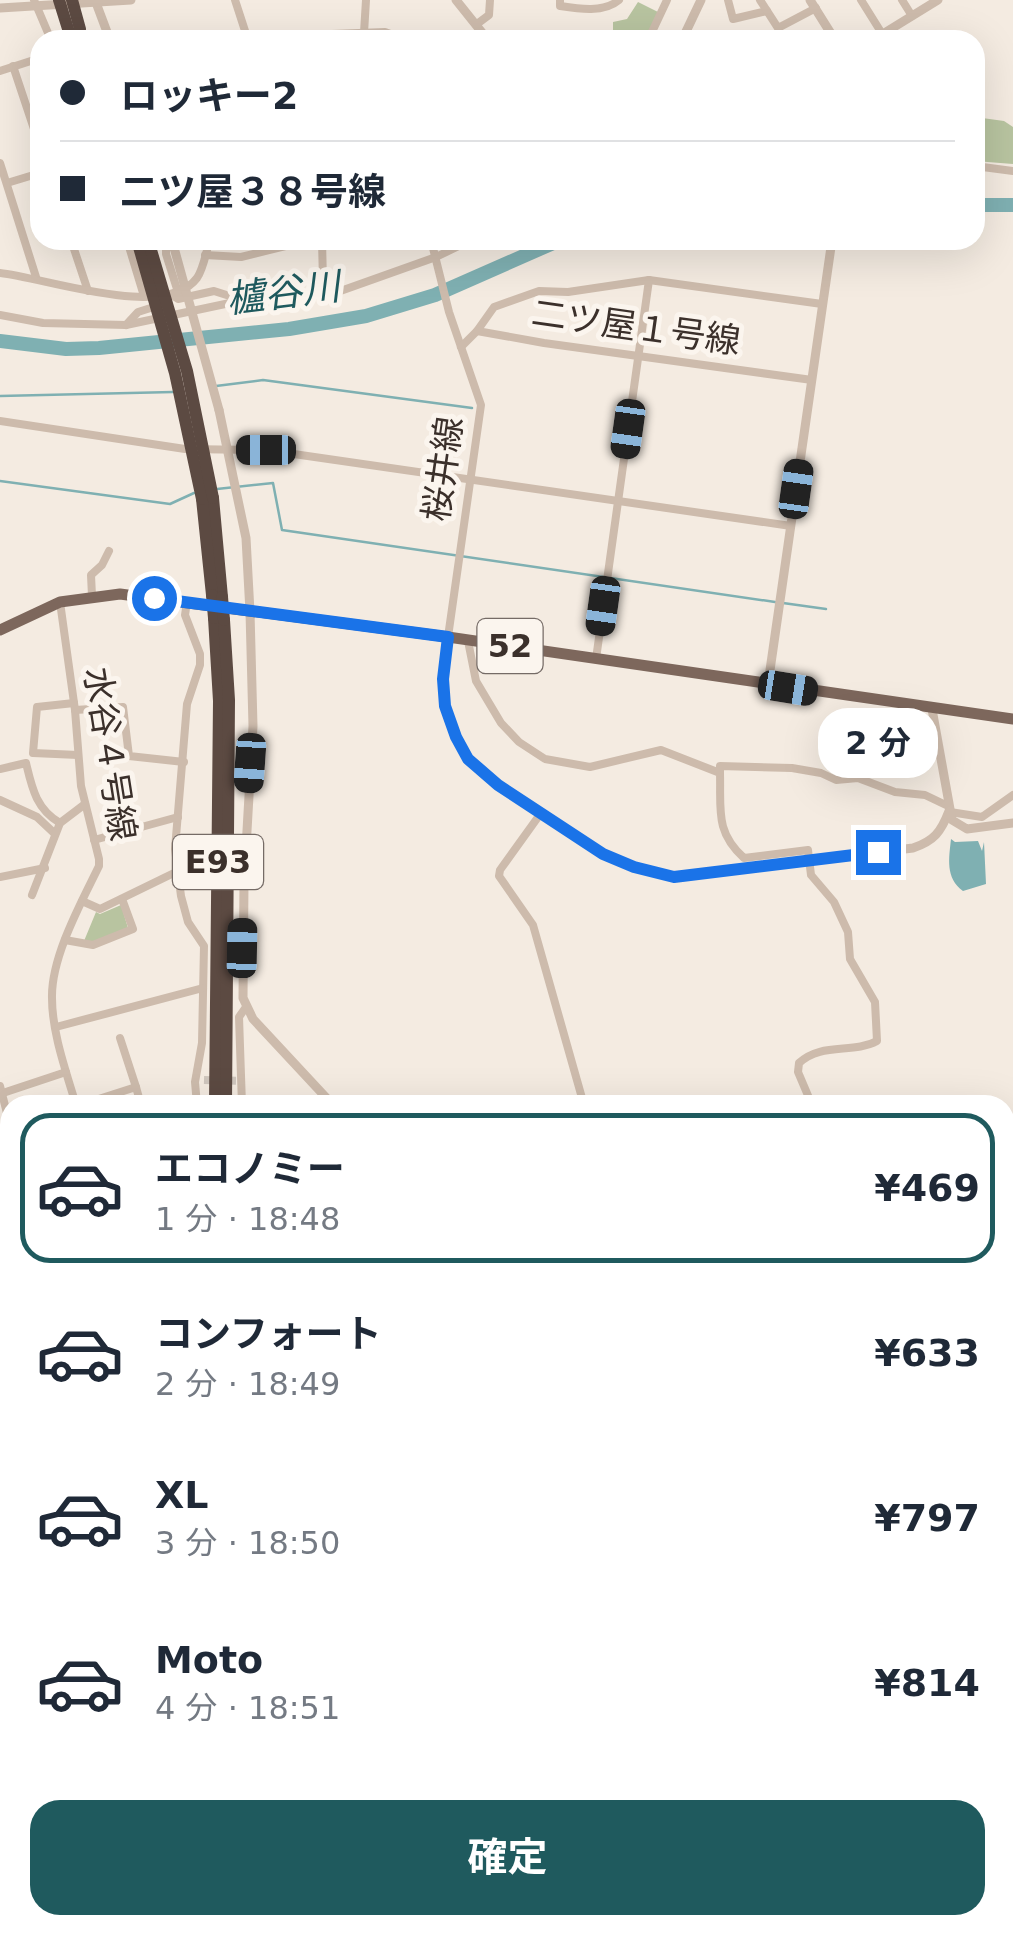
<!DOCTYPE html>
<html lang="ja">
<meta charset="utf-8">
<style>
body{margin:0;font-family:"DejaVu Sans","Noto Sans JP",sans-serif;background:#f6f6f7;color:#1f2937;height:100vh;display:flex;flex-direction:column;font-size:38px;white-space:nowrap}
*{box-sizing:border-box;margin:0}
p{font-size:32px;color:#747a83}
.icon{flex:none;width:55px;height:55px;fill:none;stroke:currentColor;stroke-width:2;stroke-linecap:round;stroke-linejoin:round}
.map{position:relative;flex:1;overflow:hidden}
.side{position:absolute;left:0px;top:1095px;width:1015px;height:840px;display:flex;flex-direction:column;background:#fff;border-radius:30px 30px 0 0;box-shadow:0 10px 40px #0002}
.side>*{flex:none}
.top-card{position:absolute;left:30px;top:30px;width:955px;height:220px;border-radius:30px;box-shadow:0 10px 40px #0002;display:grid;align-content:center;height:220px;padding:0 30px;background:#fff}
.end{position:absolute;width:45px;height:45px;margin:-22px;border:12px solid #1a73e8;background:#fff;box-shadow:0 0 0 5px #fff}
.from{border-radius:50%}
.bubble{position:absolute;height:70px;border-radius:30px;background:#fff;box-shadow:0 10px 40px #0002;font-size:32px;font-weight:700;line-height:70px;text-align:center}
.car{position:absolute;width:30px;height:60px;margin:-30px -15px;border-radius:12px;box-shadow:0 0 8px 2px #0007;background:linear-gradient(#222 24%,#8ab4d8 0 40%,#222 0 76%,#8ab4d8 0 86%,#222 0)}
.top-card b{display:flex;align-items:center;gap:35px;height:95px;font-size:38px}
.top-card b+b{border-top:2px solid #e0e1e3}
.top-card i{width:25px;height:25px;background:#1f2937}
ul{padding:18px 0 0;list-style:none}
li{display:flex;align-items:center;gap:30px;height:150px;margin:0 20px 15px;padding:0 10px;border:5px solid transparent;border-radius:30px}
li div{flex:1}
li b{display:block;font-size:38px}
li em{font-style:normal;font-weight:700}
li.current{border-color:#1f5a5e}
li>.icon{width:90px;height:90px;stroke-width:1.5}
.cta{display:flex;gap:20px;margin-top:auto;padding:20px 30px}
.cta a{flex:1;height:115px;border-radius:30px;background:#1f5a5e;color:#fff;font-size:40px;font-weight:700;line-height:115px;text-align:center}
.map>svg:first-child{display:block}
</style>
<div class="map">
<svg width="1013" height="1935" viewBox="0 0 1013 1935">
<rect width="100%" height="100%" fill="#f4ebe1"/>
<g fill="#b8c4a0">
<path d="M638 2 660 13 650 32 642 40H613V22L627 19Z"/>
<path d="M975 117 1004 121 1013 127V164L975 161Z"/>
<path d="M121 905 128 928 94 941H84L96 912 100 914Z"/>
<path d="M10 1227V1304L0 1296V1229Z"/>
<path d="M1013 1457V1734L1005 1736V1462Z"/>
<path d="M0 1525 10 1531V1925H116V1935H0Z"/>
<path d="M1005 1838 1013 1841V1935H444L452 1925H1005Z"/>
<path d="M245 1925H364L368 1935H246Z"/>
</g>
<g fill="#7fb0b2">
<path d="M951 839 955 842 978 841 982 851 984 842 986 884 963 891C945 878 949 858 951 839Z"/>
<path d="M1005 1336 1013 1338V1436L1007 1438Z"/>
</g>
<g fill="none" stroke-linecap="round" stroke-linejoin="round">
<g stroke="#7fb0b2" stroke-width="2.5">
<path d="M216 386 263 380 472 408"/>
<path d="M0 396 173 392"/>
<path d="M0 481 170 504 194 493"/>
<path d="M217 489 273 483 282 530 775 602"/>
<path d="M783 603 826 609"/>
</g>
<g stroke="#7fb0b2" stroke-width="14">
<path d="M975 205H1013"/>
<path d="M0 341 66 349 99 348 289 329 366 316 435 295 560 240"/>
<path d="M0 1489 10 1493"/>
</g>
<path stroke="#cfc6bd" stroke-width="8" stroke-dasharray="8 4" stroke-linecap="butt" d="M204 1080 243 1081"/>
<g stroke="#cdbbac" stroke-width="8">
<path d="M34 0 51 40"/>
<path d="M235 0 248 40"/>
<path d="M560 0V6C579 9 604 13 619 0"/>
<path d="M728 0 733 19 767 11"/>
<path d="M760 0 778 28 816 8"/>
<path d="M861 0 886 40"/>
<path d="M902 0 912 16"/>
<path d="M477 24 489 15 490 0"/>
<path d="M364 33 366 0"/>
<path d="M332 34 385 32 396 36 397 40"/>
<path d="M223 40 332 34 333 40"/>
<path d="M645 40 651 34 667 0"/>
<path d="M13 66 40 147"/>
<path d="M0 71 40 58"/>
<path d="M0 163 36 277"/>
<path d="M975 166 1013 171"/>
<path d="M7 183 40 173"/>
<path d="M71 240 88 291"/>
<path d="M127 240 144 296"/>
<path d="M322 240 323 282 332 294"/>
<path d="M431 240 449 312 481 405 448 637"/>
<path d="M173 244 166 249V254L177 289"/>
<path d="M205 255 241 257 310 240"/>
<path d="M0 273C46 278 165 321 197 278 204 268 206 251 210 240"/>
<path d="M172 295 178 299 214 291 239 299"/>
<path d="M0 315 43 323 126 325 244 300 332 294 436 257 471 240"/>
<path d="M126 325 138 312 160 305"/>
<path d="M477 331 494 307 539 291 568 292 649 280 822 304"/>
<path d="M461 347 477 331 544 343 812 380"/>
<path d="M0 421 185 449 266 450 791 526"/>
<path d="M92 596 91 575 102 565 109 551"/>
<path d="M60 602 75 710 81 786 99 859V866C81 903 51 957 52 998 52 1033 66 1071 76 1105"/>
<path d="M187 602 185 615 200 654V665L187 704 175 849 181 896 188 922 204 946 202 1043 195 1082 197 1105"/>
<path d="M468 641 476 681 501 723 519 742 545 759 590 767 661 750 720 773C721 810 715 832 744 858L808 850 811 875 834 902 848 932 850 959 875 1002 877 1041C853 1054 821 1042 799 1063L798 1072 812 1105"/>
<path d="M596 659 649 280"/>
<path d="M74 703 37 707 33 753 78 755"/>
<path d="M75 710 123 707 129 756 184 762"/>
<path d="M0 769 26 763C32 788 36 809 60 823"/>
<path d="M720 773V766L792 768 821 773 836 780 858 778 895 792 925 795 948 806"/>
<path d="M0 800 37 817 54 833"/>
<path d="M950 812 982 817 1013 795"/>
<path d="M541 813 500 870 499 876 533 925 584 1105"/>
<path d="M94 840 178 817"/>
<path d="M0 877 45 868"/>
<path d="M32 895 60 823 85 804"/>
<path d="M82 901 100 909 176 872"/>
<path d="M65 940 93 945 133 929 122 899"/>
<path d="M56 1027 203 988"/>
<path d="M120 1038 136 1087"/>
<path d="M0 1086 10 1125"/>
<path d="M0 1094 66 1072"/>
<path d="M80 1105 136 1087 141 1105"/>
<path d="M242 1105 239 1017 246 1007"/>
<path d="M0 1156 10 1153"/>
<path d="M0 1198 10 1196"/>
<path d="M0 1303 10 1311"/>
<path d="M0 1343 10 1360"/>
<path d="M0 1412 10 1423"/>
<path d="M1005 1700 1013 1705"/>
<path d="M1005 1729 1013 1725"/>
<path d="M237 1925V1935"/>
</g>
<g stroke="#cdbbac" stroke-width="9">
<path d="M95 0 110 40"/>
<path d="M456 0 488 40"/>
<path d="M810 0 835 40"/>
<path d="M0 8 131 0"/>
<path d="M682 40 701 0"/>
<path d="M873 40 938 0"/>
<path d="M219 410 246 538 250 612 253 726 244 883 243 998 253 1019 333 1105"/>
<path d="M448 637 443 679 445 706 456 737 468 759 499 785 603 854 634 867 674 877 913 848C934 841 941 832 949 811"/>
<path d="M768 684 832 240"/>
<path d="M932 709 952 820 967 829 1013 823"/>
</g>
<path stroke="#7d675c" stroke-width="11" d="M0 630 60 602 120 594 448 637 1013 719"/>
<g stroke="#5c4a42" stroke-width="12">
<path d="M213 498 222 597"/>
<path d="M202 499 212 595"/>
<path d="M214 618 219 701 215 1105"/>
<path d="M224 620 229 700 226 1105"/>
<path d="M221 1925 222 1935"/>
<path d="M203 1935 204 1925"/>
</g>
<path stroke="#cdbbac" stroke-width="9" d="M173 244 219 410"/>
<g stroke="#5c4a42" stroke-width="12">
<path d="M59 0 69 32"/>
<path d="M72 0 80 29"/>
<path d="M137 240 175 373 202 499"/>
<path d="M148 240 187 371 213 498"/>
<path d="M212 595 214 618"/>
<path d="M222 597 224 620"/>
</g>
</g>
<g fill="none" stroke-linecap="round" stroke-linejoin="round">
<path stroke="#1a73e8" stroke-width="12" d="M154 598 448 637 443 679 445 706 456 737 468 759 498 785 603 854 634 867 674 877 878 852"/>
</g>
<g text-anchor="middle" stroke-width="10" stroke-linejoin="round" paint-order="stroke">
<g fill="#fbf5ee" stroke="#756b66" stroke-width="2.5">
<rect x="477.5" y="619" width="65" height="54" rx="8"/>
<rect x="173" y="835" width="90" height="54" rx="8"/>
</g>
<g font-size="32" font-weight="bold" fill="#3b302b">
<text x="510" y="657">52</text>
<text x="218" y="873">E93</text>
</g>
<g font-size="35" fill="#3b302b" stroke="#fbf5ee">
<text transform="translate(636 327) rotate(8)" y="12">二ツ屋１号線</text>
<text transform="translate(443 469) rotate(-82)" y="12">桜井線</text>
<text transform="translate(110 754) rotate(81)" y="12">水谷４号線</text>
</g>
<g font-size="38" font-style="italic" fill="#1f5a5e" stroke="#fbf5ee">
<text transform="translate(283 293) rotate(-7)" y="13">櫨谷川</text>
</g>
</g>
</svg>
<i class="end from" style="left:154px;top:598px"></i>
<i class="end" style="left:878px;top:852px"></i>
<div class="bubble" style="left:818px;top:708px;width:120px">2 分</div>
<i class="car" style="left:628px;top:429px;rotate:188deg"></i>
<i class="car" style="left:266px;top:450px;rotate:270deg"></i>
<i class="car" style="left:796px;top:489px;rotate:8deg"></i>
<i class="car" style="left:603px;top:606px;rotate:188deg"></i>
<i class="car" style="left:788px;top:688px;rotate:99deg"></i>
<i class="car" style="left:250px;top:763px;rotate:184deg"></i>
<i class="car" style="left:242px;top:948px;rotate:1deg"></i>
<div class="top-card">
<b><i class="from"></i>ロッキー2</b>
<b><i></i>二ツ屋３８号線</b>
</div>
<section class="side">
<ul>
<li class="current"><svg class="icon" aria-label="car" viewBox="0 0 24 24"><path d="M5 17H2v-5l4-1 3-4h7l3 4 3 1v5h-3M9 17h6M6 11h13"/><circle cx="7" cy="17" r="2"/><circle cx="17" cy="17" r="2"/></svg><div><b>エコノミー</b><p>1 分 · 18:48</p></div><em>¥469</em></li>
<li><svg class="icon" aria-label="car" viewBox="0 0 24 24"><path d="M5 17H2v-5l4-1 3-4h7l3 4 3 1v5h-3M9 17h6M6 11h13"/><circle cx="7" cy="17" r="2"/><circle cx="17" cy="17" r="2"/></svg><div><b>コンフォート</b><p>2 分 · 18:49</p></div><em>¥633</em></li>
<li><svg class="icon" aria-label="car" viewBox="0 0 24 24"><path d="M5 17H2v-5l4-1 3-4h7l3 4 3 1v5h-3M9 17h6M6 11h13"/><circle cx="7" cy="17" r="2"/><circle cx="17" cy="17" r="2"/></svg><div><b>XL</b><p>3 分 · 18:50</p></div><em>¥797</em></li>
<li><svg class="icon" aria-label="car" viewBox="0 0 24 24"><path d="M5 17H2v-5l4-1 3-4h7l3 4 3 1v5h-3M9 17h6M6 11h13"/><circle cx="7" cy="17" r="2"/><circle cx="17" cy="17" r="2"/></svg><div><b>Moto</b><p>4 分 · 18:51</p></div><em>¥814</em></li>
</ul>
<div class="cta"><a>確定</a></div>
</section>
</div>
